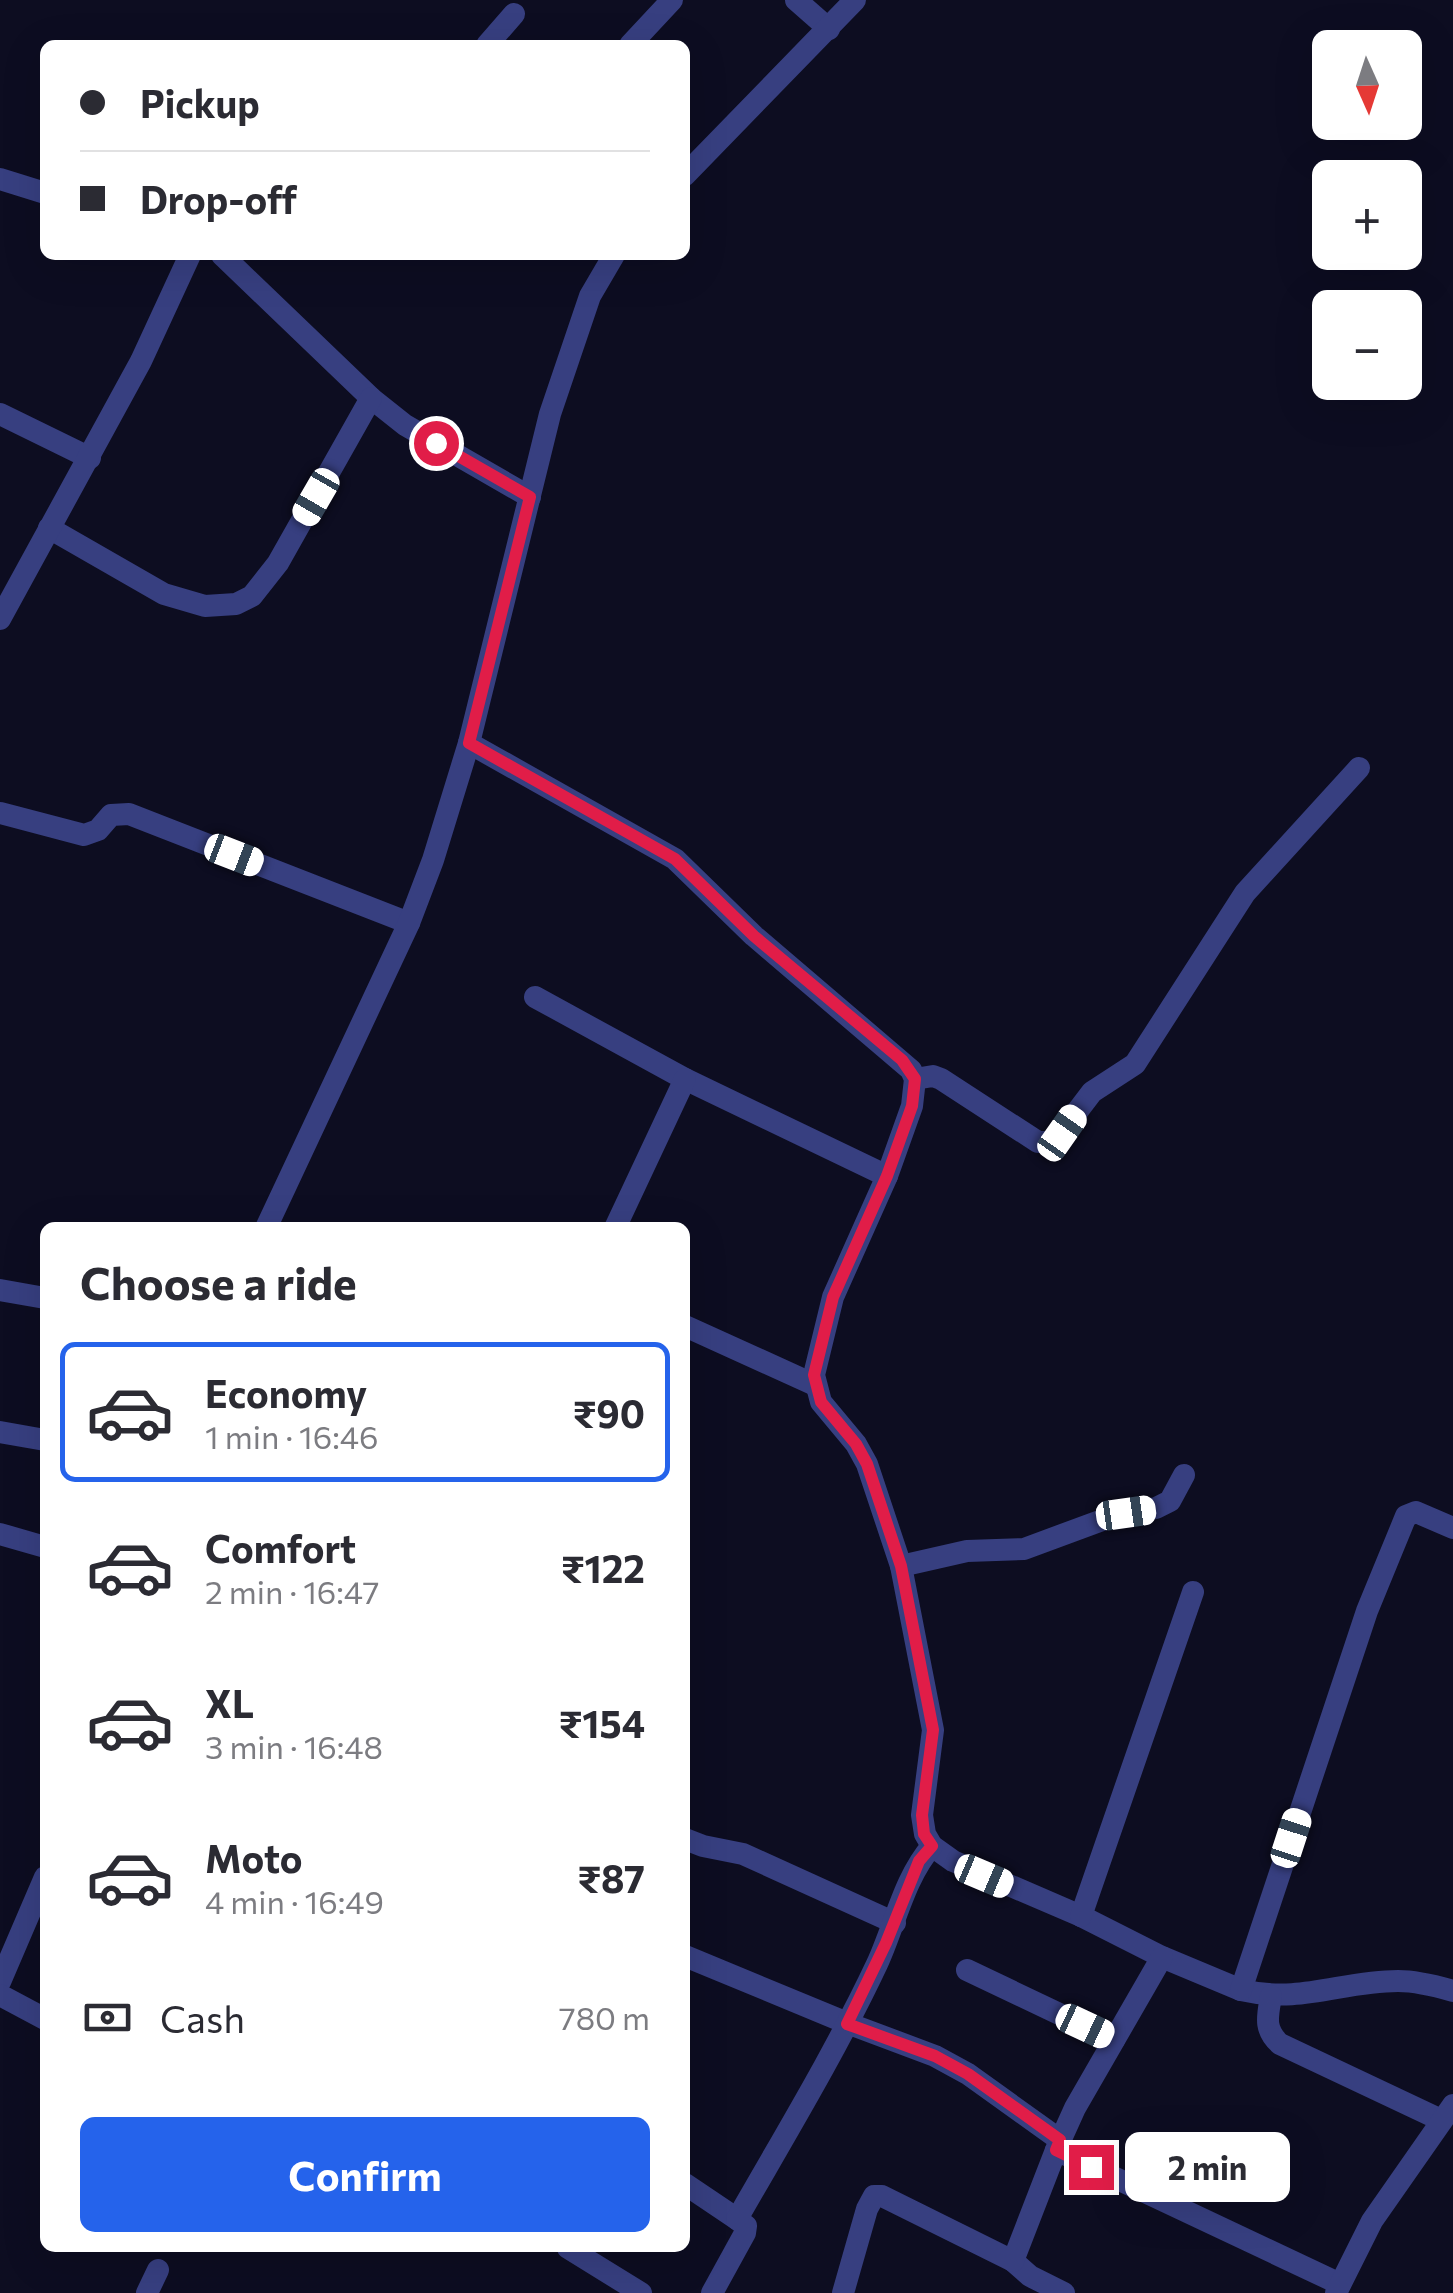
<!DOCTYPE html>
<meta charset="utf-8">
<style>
body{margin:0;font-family:Commissioner,sans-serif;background:#f7f7f7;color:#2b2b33;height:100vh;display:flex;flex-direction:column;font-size:38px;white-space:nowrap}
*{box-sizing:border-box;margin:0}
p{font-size:32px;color:#7c7c81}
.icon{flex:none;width:55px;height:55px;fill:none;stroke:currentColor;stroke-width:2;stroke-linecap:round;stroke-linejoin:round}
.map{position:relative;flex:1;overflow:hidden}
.side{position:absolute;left:40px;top:1222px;width:650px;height:1030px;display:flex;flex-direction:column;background:#fff;border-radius:15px;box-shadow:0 10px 40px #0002}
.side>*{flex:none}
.top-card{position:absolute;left:40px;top:40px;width:650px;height:220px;border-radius:15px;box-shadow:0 10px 40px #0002;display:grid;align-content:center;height:220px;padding:0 40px;background:#fff}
.needle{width:65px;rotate:177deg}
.tools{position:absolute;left:1312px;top:30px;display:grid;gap:20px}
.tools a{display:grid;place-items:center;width:110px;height:110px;border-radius:15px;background:#fff;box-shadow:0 10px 40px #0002;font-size:50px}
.end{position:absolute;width:45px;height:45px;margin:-22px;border:12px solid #e11d48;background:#fff;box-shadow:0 0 0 5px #fff}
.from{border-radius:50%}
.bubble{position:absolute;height:70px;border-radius:15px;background:#fff;box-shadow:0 10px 40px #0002;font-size:32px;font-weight:700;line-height:70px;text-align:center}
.car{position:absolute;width:30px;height:60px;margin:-30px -15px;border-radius:12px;box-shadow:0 0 8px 2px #0007;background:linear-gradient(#fff 24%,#345 0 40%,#fff 0 76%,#345 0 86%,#fff 0)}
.top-card b{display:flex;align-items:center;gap:35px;height:95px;font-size:38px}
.top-card b+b{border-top:2px solid #e1e1e2}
.top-card i{width:25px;height:25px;background:#2b2b33}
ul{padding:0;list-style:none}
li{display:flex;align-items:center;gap:30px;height:140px;margin:0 20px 15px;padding:0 20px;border:5px solid transparent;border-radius:15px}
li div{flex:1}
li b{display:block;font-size:38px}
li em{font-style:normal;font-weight:700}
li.current{border-color:#2563eb}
li>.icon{width:90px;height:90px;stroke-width:1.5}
h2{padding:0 40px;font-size:45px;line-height:120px}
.pay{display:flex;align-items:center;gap:25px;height:110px;padding:0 40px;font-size:38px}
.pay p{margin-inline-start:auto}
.primary-button{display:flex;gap:20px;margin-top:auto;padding:20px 40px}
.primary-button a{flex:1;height:115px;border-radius:15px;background:#2563eb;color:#fff;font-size:40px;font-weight:700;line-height:115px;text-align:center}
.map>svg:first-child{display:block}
</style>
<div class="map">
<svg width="1453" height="2293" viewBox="0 0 1453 2293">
<rect width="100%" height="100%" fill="#0d0d21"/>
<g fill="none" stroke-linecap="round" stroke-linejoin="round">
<g stroke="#373f80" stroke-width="22">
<path d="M796 0 829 29"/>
<path d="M487 45 514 14"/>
<path d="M630 45 672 0"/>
<path d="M685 175 855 0"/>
<path d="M0 179 45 193"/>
<path d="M222 255 371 398 405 425 530 497"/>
<path d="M0 414 90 458"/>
<path d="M49 528 164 594 205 606 236 604 252 596 278 563 371 398"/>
<path d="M0 619 141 361 190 255"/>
<path d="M469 743 675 859 754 936 911 1070 915 1079 912 1106 887 1176 833 1297 814 1375 821 1402 856 1444 867 1464 901 1566 933 1730 922 1815 925 1834 932 1846 953 1861 1081 1916 1162 1957 1241 1990C1302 2004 1341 1981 1398 1981 1417 1981 1436 1986 1453 1991"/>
<path d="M0 813 84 835 98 830 111 815 129 814 409 923"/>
<path d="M535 997 685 1079 887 1176"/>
<path d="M915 1079 933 1076 941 1079 1038 1142H1051L1057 1138 1092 1092 1135 1064 1245 893 1359 768"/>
<path d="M266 1228 409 923 433 860 469 743 550 414 590 296 614 255"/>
<path d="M615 1228 685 1079"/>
<path d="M0 1290 45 1298"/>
<path d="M685 1326 815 1385"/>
<path d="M0 1432 45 1440"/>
<path d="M0 1534 45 1547"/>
<path d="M901 1566 967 1551 1024 1549 1116 1515 1156 1508 1170 1501 1184 1475"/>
<path d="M685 1839 703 1846 743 1854 895 1923"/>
<path d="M1081 1916 1193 1592"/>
<path d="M685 1956 847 2023 935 2056 968 2074 1060 2140"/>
<path d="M967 1970 1114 2040"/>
<path d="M0 1982 45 1877"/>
<path d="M1241 1990 1367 1611 1406 1516 1416 1512 1453 1528"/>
<path d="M0 1995 45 2019"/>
<path d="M1271 1996C1268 2015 1263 2029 1280 2044L1441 2120"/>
<path d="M1056 2150 1075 2108 1162 1957"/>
<path d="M685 2184 737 2219"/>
<path d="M568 2248 641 2293"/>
<path d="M1013 2261 1030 2276 1064 2293"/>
<path d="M147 2293 158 2270"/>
<path d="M712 2293 745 2233 746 2226 737 2219C785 2135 836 2051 877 1964 895 1925 904 1878 932 1846"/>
<path d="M843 2293 867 2209 874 2196H882L1013 2261 1056 2150 1340 2284"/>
<path d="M1336 2293 1372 2221 1453 2105"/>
</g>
</g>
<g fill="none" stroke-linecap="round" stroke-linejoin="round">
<path stroke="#e11d48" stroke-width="12" d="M436 443 530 497 469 743 675 859 754 936 902 1060 915 1079 912 1106 887 1176 833 1297 814 1375 821 1402 856 1444 867 1464 901 1566 933 1730 922 1815 924 1834 932 1846 919 1861 886 1943 847 2024 935 2056 968 2074 1060 2140 1056 2150 1091 2167"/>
</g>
</svg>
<div class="tools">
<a><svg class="needle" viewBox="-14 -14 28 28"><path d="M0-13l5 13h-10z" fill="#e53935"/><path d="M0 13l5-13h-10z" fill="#7c7c81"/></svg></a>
<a>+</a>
<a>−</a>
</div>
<i class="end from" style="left:436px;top:443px"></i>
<i class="end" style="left:1091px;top:2167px"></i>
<div class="bubble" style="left:1125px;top:2132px;width:165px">2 min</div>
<i class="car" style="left:316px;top:497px;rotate:210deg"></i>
<i class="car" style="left:234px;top:855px;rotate:111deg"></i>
<i class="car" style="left:1062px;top:1133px;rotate:35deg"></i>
<i class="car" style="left:1126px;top:1513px;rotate:82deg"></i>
<i class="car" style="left:1291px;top:1838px;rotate:18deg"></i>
<i class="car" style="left:984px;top:1876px;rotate:113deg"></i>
<i class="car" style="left:1085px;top:2026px;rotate:115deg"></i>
<div class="top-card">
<b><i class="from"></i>Pickup</b>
<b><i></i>Drop-off</b>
</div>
<section class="side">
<h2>Choose a ride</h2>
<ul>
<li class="current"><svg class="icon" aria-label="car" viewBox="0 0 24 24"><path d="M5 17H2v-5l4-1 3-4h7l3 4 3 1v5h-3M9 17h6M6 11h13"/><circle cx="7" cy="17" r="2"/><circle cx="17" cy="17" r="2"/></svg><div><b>Economy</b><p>1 min · 16:46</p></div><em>₹90</em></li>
<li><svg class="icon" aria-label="car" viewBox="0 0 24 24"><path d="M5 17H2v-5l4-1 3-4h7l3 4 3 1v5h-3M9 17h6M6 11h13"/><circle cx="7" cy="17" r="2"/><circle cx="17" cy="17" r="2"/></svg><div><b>Comfort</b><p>2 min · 16:47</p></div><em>₹122</em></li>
<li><svg class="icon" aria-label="car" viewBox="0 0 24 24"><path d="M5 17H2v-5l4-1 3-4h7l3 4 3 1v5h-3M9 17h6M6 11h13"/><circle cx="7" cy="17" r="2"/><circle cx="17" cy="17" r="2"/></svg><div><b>XL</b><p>3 min · 16:48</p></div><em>₹154</em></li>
<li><svg class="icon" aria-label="car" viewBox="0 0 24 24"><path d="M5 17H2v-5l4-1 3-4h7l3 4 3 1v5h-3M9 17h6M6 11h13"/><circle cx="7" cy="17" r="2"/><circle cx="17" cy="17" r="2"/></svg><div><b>Moto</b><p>4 min · 16:49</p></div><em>₹87</em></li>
</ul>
<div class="pay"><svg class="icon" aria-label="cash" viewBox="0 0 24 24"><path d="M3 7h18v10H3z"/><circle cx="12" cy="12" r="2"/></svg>Cash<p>780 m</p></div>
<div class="primary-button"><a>Confirm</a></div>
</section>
</div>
